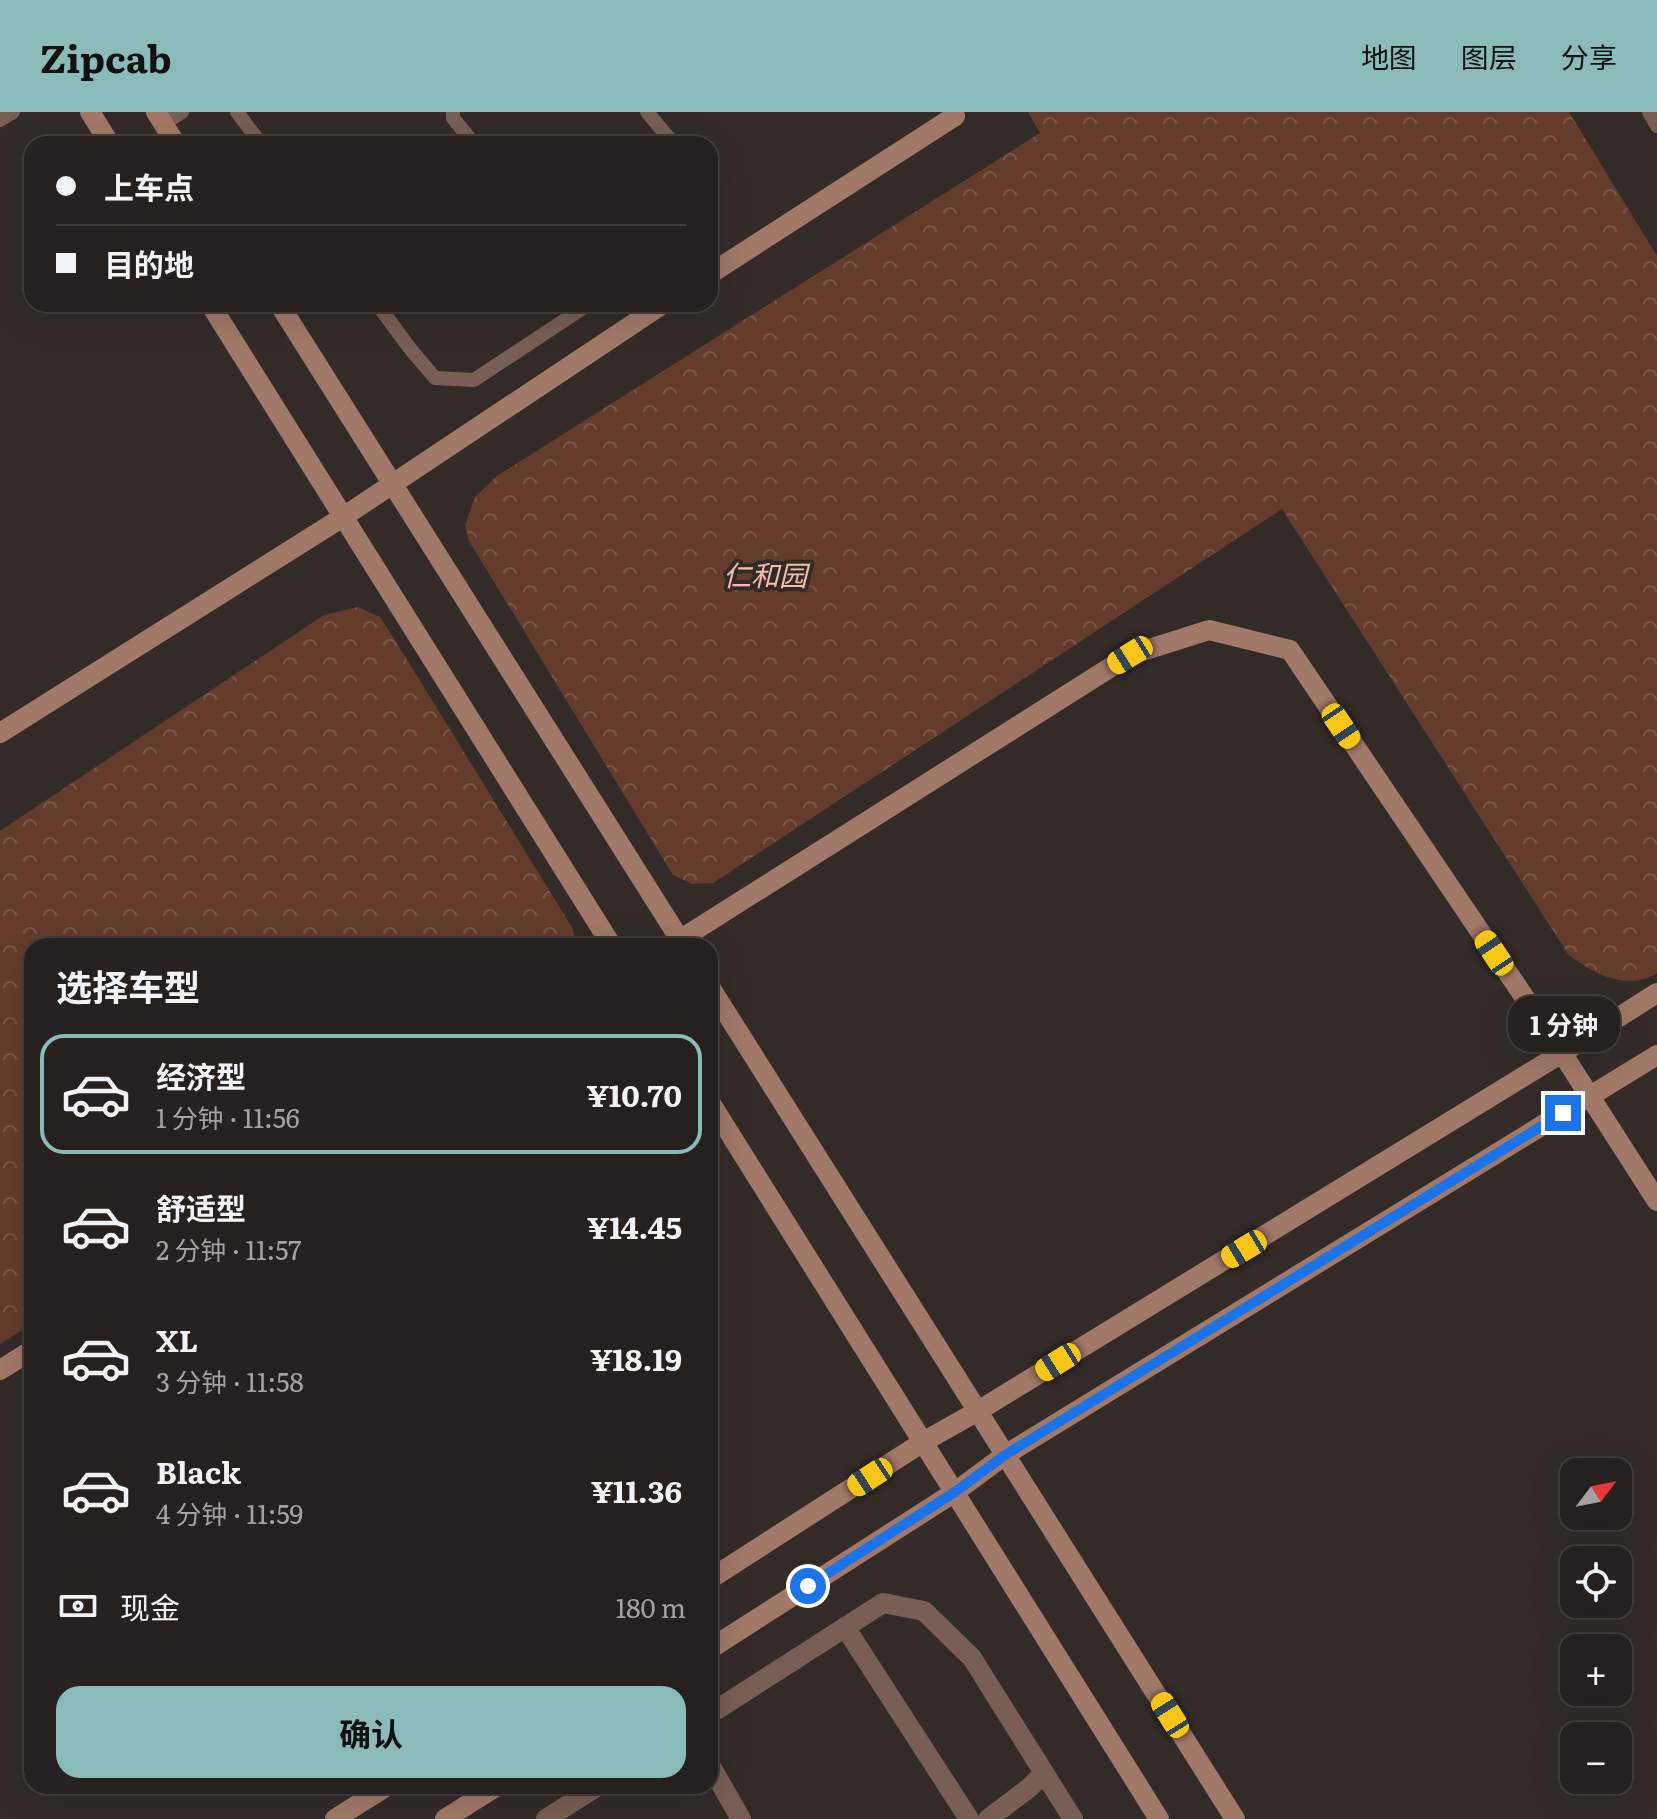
<!DOCTYPE html>
<html lang="zh">
<meta charset="utf-8">
<style>
body{margin:0;font-family:Literata,"Noto Sans SC",serif;background:#2e2827;color:#f1f3f6;height:100vh;display:flex;flex-direction:column;font-size:30px;white-space:nowrap}
*{box-sizing:border-box;margin:0}
p{font-size:26px;color:#a4a3a4}
.icon{flex:none;width:44px;height:44px;fill:none;stroke:currentColor;stroke-width:2;stroke-linecap:round;stroke-linejoin:round}
.map{position:relative;flex:1;overflow:hidden}
.side{position:absolute;left:24px;top:826px;width:694px;height:856px;display:flex;flex-direction:column;background:#26201e;border-radius:24px;box-shadow:0 8px 32px #0002,0 0 0 2px #423e3c}
.side>*{flex:none}
.hud{position:absolute;left:24px;top:24px;width:694px;height:176px;border-radius:24px;box-shadow:0 8px 32px #0002,0 0 0 2px #423e3c;display:grid;align-content:center;height:176px;padding:0 32px;background:#26201e}
.needle{width:52px;rotate:58deg}
.tools{position:absolute;left:1560px;top:1346px;display:grid;gap:16px}
.tools a{display:grid;place-items:center;width:72px;height:72px;border-radius:16px;background:#26201e;box-shadow:0 8px 32px #0002,0 0 0 2px #423e3c;font-size:40px}
.end{position:absolute;width:36px;height:36px;margin:-18px;border:10px solid #1a73e8;background:#fff;box-shadow:0 0 0 4px #fff}
.from{border-radius:50%}
.bubble{position:absolute;height:56px;border-radius:24px;background:#26201e;box-shadow:0 8px 32px #0002,0 0 0 2px #423e3c;font-size:26px;font-weight:700;line-height:56px;text-align:center}
.car{position:absolute;width:24px;height:48px;margin:-24px -12px;border-radius:10px;box-shadow:0 0 6px 2px #0007;background:linear-gradient(#f5c518 24%,#345 0 40%,#f5c518 0 76%,#345 0 86%,#f5c518 0)}
.hud b{display:flex;align-items:center;gap:28px;height:76px;font-size:30px}
.hud b+b{border-top:2px solid #423e3c}
.hud i{width:20px;height:20px;background:#f1f3f6}
ul{padding:0;list-style:none}
li{display:flex;align-items:center;gap:24px;height:120px;margin:0 16px 12px;padding:0 16px;border:4px solid transparent;border-radius:24px}
li div{flex:1}
li b{display:block;font-size:30px}
li em{font-style:normal;font-weight:700}
li.current{border-color:#8bbbb9}
li>.icon{width:72px;height:72px;stroke-width:1.5}
h2{padding:0 32px;font-size:36px;line-height:96px}
.pay{display:flex;align-items:center;gap:20px;height:88px;padding:0 32px;font-size:30px}
.pay p{margin-inline-start:auto}
.action{display:flex;gap:16px;margin-top:auto;padding:16px 32px}
.action a{flex:1;height:92px;border-radius:24px;background:#8bbbb9;color:#111;font-size:32px;font-weight:700;line-height:92px;text-align:center}
header{display:flex;align-items:center;gap:48px;box-sizing:border-box;height:112px;padding:0 40px;background:#8bbbb9;color:#111}
header strong{font-size:38px}
nav{display:flex;gap:44px;margin-inline-start:auto;font-size:28px}
.map>svg:first-child{display:block}
</style>
<header>
<strong>Zipcab</strong>
<nav><a>地图</a><a>图层</a><a>分享</a></nav>
</header>
<div class="map">
<svg width="1657" height="1707" viewBox="0 0 1657 1707">
<defs>
<pattern id="forest-crowns" width="20" height="18" patternUnits="userSpaceOnUse" patternTransform="scale(2)"><rect width="20" height="18" fill="#653c2c"/><path d="M2 6a3 3 0 1 1 6 0M12 15a3 3 0 1 1 6 0" fill="none" stroke="#7a5749"/></pattern>
</defs>
<rect width="100%" height="100%" fill="#332b28"/>
<g fill="url(#forest-crowns)">
<path d="M1028 0H1569L1657 144V861C1628 880 1591 861 1568 842L1282 397 713 771 692 772 673 763 469 429 465 413 475 385 497 364 1040 21Z"/>
<path d="M358 495 380 505 393 525 573 817 575 834H32V1212L0 1232V719L324 503Z"/>
</g>
<g fill="none" stroke-linecap="round" stroke-linejoin="round">
<g stroke="#785e54" stroke-width="14">
<path d="M237 0 261 32"/>
<path d="M453 0V6L474 32"/>
<path d="M647 0 674 32"/>
<path d="M1649 0 1657 14"/>
<path d="M0 8 13 0"/>
<path d="M163 12 182 0"/>
<path d="M377 192 412 239 435 266 474 268 589 192"/>
</g>
<g stroke="#785e54" stroke-width="20">
<path d="M845 1515 969 1707"/>
<path d="M710 1602 883 1491 924 1499 972 1546 1073 1707"/>
<path d="M710 1653 741 1707"/>
<path d="M546 1707 598 1674"/>
<path d="M988 1707 1029 1676 1044 1661"/>
</g>
<g stroke="#a27868" stroke-width="20">
<path d="M90 0 110 32"/>
<path d="M156 0 176 32"/>
<path d="M710 162 955 4 953 0"/>
<path d="M210 192 612 834"/>
<path d="M279 192 684 834"/>
<path d="M0 621 343 405 663 192"/>
<path d="M670 834 1130 543 1209 518 1290 538 1562 941 1657 1089"/>
<path d="M710 875 1235 1707"/>
<path d="M710 990 1159 1707"/>
<path d="M0 1258 32 1238"/>
<path d="M710 1467 923 1330 978 1299 1562 941 1657 881"/>
<path d="M710 1537 955 1380 1005 1343 1657 943"/>
<path d="M335 1707 387 1674"/>
<path d="M445 1707 497 1674"/>
</g>
</g>
<g fill="none" stroke-linecap="round" stroke-linejoin="round">
<path stroke="#1a73e8" stroke-width="10" d="M808 1474 955 1380 1005 1343 1563 1001"/>
</g>
<g text-anchor="middle" stroke-width="8" stroke-linejoin="round" paint-order="stroke">
<g font-size="28" font-style="italic" fill="#f5bea9" stroke="#332b28">
<text x="765" y="474">仁和园</text>
</g>
</g>
</svg>
<div class="tools">
<a><svg class="needle" viewBox="-14 -14 28 28"><path d="M0-13l5 13h-10z" fill="#e53935"/><path d="M0 13l5-13h-10z" fill="#a4a3a4"/></svg></a>
<a><svg class="icon" aria-label="locate" viewBox="0 0 24 24"><circle cx="12" cy="12" r="6"/><path d="M12 2v4M12 18v4M2 12h4M18 12h4"/></svg></a>
<a>+</a>
<a>−</a>
</div>
<i class="end from" style="left:808px;top:1474px"></i>
<i class="end" style="left:1563px;top:1001px"></i>
<div class="bubble" style="left:1508px;top:884px;width:112px">1 分钟</div>
<i class="car" style="left:1130px;top:543px;rotate:238deg"></i>
<i class="car" style="left:1341px;top:614px;rotate:146deg"></i>
<i class="car" style="left:1494px;top:841px;rotate:326deg"></i>
<i class="car" style="left:1244px;top:1137px;rotate:239deg"></i>
<i class="car" style="left:1058px;top:1250px;rotate:238deg"></i>
<i class="car" style="left:870px;top:1365px;rotate:237deg"></i>
<i class="car" style="left:1170px;top:1603px;rotate:328deg"></i>
<div class="hud">
<b><i class="from"></i>上车点</b>
<b><i></i>目的地</b>
</div>
<section class="side">
<h2>选择车型</h2>
<ul>
<li class="current"><svg class="icon" aria-label="car" viewBox="0 0 24 24"><path d="M5 17H2v-5l4-1 3-4h7l3 4 3 1v5h-3M9 17h6M6 11h13"/><circle cx="7" cy="17" r="2"/><circle cx="17" cy="17" r="2"/></svg><div><b>经济型</b><p>1 分钟 · 11:56</p></div><em>¥10.70</em></li>
<li><svg class="icon" aria-label="car" viewBox="0 0 24 24"><path d="M5 17H2v-5l4-1 3-4h7l3 4 3 1v5h-3M9 17h6M6 11h13"/><circle cx="7" cy="17" r="2"/><circle cx="17" cy="17" r="2"/></svg><div><b>舒适型</b><p>2 分钟 · 11:57</p></div><em>¥14.45</em></li>
<li><svg class="icon" aria-label="car" viewBox="0 0 24 24"><path d="M5 17H2v-5l4-1 3-4h7l3 4 3 1v5h-3M9 17h6M6 11h13"/><circle cx="7" cy="17" r="2"/><circle cx="17" cy="17" r="2"/></svg><div><b>XL</b><p>3 分钟 · 11:58</p></div><em>¥18.19</em></li>
<li><svg class="icon" aria-label="car" viewBox="0 0 24 24"><path d="M5 17H2v-5l4-1 3-4h7l3 4 3 1v5h-3M9 17h6M6 11h13"/><circle cx="7" cy="17" r="2"/><circle cx="17" cy="17" r="2"/></svg><div><b>Black</b><p>4 分钟 · 11:59</p></div><em>¥11.36</em></li>
</ul>
<div class="pay"><svg class="icon" aria-label="cash" viewBox="0 0 24 24"><path d="M3 7h18v10H3z"/><circle cx="12" cy="12" r="2"/></svg>现金<p>180 m</p></div>
<div class="action"><a>确认</a></div>
</section>
</div>
